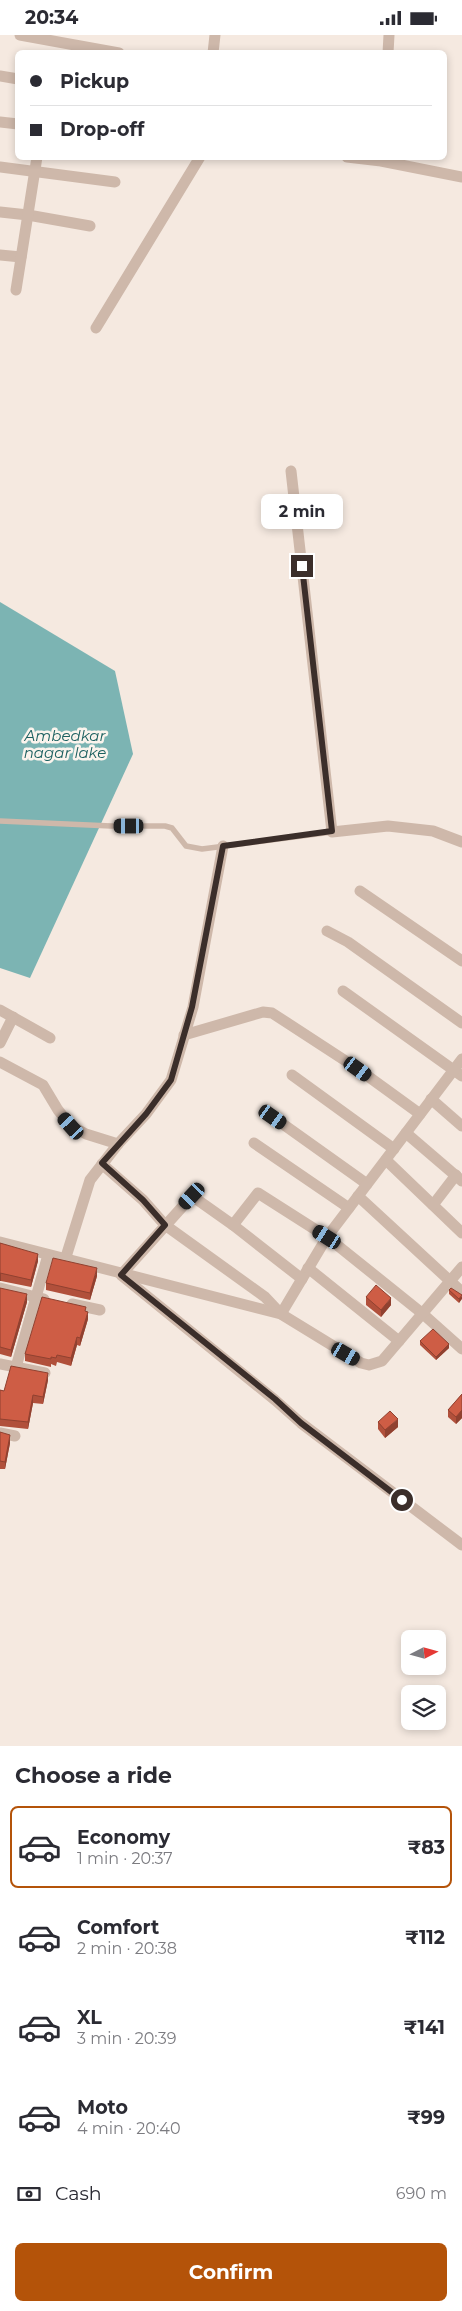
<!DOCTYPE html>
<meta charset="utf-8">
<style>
body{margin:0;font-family:Montserrat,sans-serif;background:#f7f7f7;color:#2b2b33;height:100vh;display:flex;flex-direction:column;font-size:19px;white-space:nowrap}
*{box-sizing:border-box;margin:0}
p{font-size:16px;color:#7c7c81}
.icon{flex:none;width:28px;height:28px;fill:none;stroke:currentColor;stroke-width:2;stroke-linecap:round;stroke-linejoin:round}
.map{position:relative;height:1711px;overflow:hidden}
.panel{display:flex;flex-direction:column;background:#fff;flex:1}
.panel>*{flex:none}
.guide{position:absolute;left:15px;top:15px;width:432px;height:110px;border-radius:8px;box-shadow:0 2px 8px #0003;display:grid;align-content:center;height:110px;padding:0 15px;background:#fff}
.needle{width:32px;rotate:84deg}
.tools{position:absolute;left:401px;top:1595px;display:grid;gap:10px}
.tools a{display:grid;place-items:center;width:45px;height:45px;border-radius:8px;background:#fff;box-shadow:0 2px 8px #0003;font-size:25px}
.end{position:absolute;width:22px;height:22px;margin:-11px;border:6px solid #3b2e2a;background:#fff;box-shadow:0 0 0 2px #fff}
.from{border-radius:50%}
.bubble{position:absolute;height:35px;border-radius:8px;background:#fff;box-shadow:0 2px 8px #0003;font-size:16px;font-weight:700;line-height:35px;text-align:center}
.car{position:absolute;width:15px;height:30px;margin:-15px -8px;border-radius:6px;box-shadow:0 0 4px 1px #0007;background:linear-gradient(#222 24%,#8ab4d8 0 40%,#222 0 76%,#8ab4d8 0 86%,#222 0)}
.guide b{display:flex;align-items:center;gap:18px;height:48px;font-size:19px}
.guide b+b{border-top:1px solid #e1e1e2}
.guide i{width:12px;height:12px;background:#2b2b33}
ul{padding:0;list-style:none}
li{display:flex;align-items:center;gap:15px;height:82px;margin:0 10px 8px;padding:0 5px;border:2px solid transparent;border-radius:8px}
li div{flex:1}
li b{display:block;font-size:19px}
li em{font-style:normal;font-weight:700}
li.active{border-color:#b45309}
li>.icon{width:45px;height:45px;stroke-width:1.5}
h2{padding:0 15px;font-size:22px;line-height:60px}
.pay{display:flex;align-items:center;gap:12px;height:55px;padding:0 15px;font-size:19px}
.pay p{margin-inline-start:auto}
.primary-button{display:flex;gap:10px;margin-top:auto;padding:10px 15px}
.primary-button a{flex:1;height:58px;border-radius:8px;background:#b45309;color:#fff;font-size:20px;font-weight:700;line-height:58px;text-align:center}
.status{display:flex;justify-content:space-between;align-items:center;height:35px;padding:0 25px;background:#fff;direction:ltr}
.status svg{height:14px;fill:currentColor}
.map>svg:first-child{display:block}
</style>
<div class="status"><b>20:34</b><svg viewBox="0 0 49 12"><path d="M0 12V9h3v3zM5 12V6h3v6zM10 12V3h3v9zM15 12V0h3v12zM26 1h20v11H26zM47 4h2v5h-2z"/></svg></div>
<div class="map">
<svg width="462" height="1711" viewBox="0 0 462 1711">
<rect width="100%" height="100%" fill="#f5e9e0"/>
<path fill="#7cb4b3" d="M0 567 115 636 133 719 30 943 0 933Z"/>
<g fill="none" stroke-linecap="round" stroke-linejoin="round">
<path stroke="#ceb8aa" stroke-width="5.5" d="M0 786 111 791H165L172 793 186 811 202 814 332 797"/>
<g stroke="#ceb8aa" stroke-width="11">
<path d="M20 0 119 18"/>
<path d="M213 18 215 0"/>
<path d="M388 18 389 0"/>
<path d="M0 41 18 44"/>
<path d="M0 87 18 89"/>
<path d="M347 122 381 126 462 142"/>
<path d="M0 132 115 147"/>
<path d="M0 177 28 180 90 191"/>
<path d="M0 220 21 222"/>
<path d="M16 255 37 122"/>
<path d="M96 293 200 122"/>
<path d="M291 436 332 797 388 791 433 796 462 807"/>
<path d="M360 856 462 926"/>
<path d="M327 896 348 907 462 988"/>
<path d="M343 956 462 1041"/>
<path d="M0 975 50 1003"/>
<path d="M184 1000 263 977 272 978 358 1034 420 1079"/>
<path d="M0 1008 13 982"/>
<path d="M0 1027 43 1050 58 1075 71 1091 86 1099 118 1109 90 1145 65 1225"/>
<path d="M292 1040 394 1114"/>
<path d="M431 1064 462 1091"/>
<path d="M273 1082 367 1149"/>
<path d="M406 1098 462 1146"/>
<path d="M254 1108 349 1173"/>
<path d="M118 1109 146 1079 171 1045 193 972 223 811"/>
<path d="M386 1125 462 1198"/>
<path d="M102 1129 143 1165 165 1190 265 1262 281 1279 327 1202 462 1024"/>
<path d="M358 1161 462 1257"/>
<path d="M433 1170 456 1140"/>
<path d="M233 1190 258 1158 327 1202 423 1279 462 1314"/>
<path d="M0 1207 281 1279 361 1328 369 1330 382 1326 462 1232"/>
<path d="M308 1233 399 1306"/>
<path d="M302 1244 233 1190 192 1161 121 1240 275 1365 301 1388 462 1510"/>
<path d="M0 1253 44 1264"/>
<path d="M72 1269 100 1275"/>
<path d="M0 1329 45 1338"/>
<path d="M16 1332 48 1220"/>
<path d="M0 1398 15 1401"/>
</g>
</g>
<g fill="#b1503b">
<path d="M0 1208 38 1226 31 1252 1 1246Z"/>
<path d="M97 1241 90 1265 46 1255V1248Z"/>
<path d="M0 1253 27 1267 11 1322 0 1319Z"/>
<path d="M449 1255 462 1260 459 1268 449 1259Z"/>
<path d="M366 1262 391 1270 381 1282 366 1270Z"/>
<path d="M86 1276 88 1284 80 1311 77 1310 71 1331 57 1327 56 1331 51 1329V1332L25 1326V1319Z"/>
<path d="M420 1306 449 1313 436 1325 420 1310Z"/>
<path d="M48 1345 43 1369 33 1368 28 1394 0 1391V1355L4 1356Z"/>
<path d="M462 1359V1383L456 1389 448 1382V1375Z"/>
<path d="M378 1387 398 1392 385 1403 378 1394Z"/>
<path d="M0 1397 10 1408 5 1434H0Z"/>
</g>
<g fill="#904130">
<path d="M38 1219V1226L31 1252V1245Z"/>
<path d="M97 1233V1241L90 1265V1258Z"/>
<rect x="0" y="1238" width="1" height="8"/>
<path d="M27 1259V1267L11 1322V1315Z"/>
<path d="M462 1261V1264L459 1268V1264Z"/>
<path d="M391 1263V1270L381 1282V1275Z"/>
<path d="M88 1277V1284L80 1311V1303Z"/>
<path d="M77 1302V1310L71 1331V1323Z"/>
<path d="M449 1309V1313L436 1325V1322Z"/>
<path d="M48 1338V1345L43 1369V1362Z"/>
<path d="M33 1360V1368L28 1394V1387Z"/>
<path d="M462 1375V1383L456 1389V1382Z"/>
<path d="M398 1384V1392L385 1403V1395Z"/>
<path d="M10 1400V1408L5 1434V1427Z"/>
</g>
<g fill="#ce5d45" stroke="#904130">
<path d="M0 1208 38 1219 31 1245 0 1238Z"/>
<path d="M53 1223 97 1233 90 1258 46 1248Z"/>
<path d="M376 1250 391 1263 381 1275 366 1262Z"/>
<path d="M0 1253 27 1259 11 1315 0 1312Z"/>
<path d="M451 1253 462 1260 459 1264 449 1255Z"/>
<path d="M42 1262 86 1272 85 1276 88 1277 80 1303 77 1302 71 1323 57 1320 56 1323 51 1322V1324L25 1319Z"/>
<path d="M433 1294 449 1309 436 1322 420 1306Z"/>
<path d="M11 1331 48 1338 43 1362 33 1360 28 1387 0 1384V1355L4 1356Z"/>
<path d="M462 1359V1375L456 1382 448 1375Z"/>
<path d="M390 1376 398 1384 385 1395 378 1387Z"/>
<path d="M0 1397 10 1400 5 1427 0 1426Z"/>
</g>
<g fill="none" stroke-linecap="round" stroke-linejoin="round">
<path stroke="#3b2e2a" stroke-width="6" d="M302 531 332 796 223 811 192 972 171 1045 146 1079 102 1128 143 1165 165 1190 121 1240 275 1364 301 1388 402 1465"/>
</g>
<g text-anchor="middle" stroke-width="5" stroke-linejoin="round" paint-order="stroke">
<g font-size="15" font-style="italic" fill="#1c6060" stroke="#fbf4ed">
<text x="65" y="706">Ambedkar<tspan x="65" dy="17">nagar lake</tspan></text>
</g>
</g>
</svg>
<div class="tools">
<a><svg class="needle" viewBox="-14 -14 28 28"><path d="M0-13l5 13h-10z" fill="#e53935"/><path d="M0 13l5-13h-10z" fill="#7c7c81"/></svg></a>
<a><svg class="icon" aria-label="layers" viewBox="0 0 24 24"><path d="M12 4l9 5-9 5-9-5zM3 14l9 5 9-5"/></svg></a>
</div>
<i class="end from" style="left:402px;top:1465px"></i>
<i class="end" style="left:302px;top:531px"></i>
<div class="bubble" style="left:261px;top:459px;width:82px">2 min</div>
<i class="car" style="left:129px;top:791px;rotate:270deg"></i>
<i class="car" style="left:358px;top:1034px;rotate:126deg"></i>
<i class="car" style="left:273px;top:1082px;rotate:125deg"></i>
<i class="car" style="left:71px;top:1091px;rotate:318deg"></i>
<i class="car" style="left:192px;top:1161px;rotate:223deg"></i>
<i class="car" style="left:327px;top:1202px;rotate:302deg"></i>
<i class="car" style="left:346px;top:1319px;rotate:120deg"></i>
<div class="guide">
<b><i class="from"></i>Pickup</b>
<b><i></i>Drop-off</b>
</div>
</div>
<section class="panel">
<h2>Choose a ride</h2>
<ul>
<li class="active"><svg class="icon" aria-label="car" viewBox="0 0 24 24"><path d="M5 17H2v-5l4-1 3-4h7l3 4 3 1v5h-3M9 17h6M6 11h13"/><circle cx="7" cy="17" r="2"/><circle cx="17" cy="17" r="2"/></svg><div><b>Economy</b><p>1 min · 20:37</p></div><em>₹83</em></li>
<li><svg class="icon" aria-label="car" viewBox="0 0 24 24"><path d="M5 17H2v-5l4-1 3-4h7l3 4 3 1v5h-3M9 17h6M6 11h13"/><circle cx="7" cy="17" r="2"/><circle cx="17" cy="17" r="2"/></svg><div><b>Comfort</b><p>2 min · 20:38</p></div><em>₹112</em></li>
<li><svg class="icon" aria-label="car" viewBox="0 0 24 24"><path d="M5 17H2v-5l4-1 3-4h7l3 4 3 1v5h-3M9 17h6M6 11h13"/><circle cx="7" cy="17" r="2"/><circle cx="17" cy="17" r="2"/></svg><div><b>XL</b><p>3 min · 20:39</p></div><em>₹141</em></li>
<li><svg class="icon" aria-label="car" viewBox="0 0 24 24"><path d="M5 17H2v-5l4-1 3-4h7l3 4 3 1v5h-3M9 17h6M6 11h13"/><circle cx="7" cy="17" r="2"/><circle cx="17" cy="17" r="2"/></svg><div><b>Moto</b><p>4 min · 20:40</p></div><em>₹99</em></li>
</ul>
<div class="pay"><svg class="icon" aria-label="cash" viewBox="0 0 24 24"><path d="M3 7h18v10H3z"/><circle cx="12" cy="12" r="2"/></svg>Cash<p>690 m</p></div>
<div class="primary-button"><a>Confirm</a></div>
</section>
